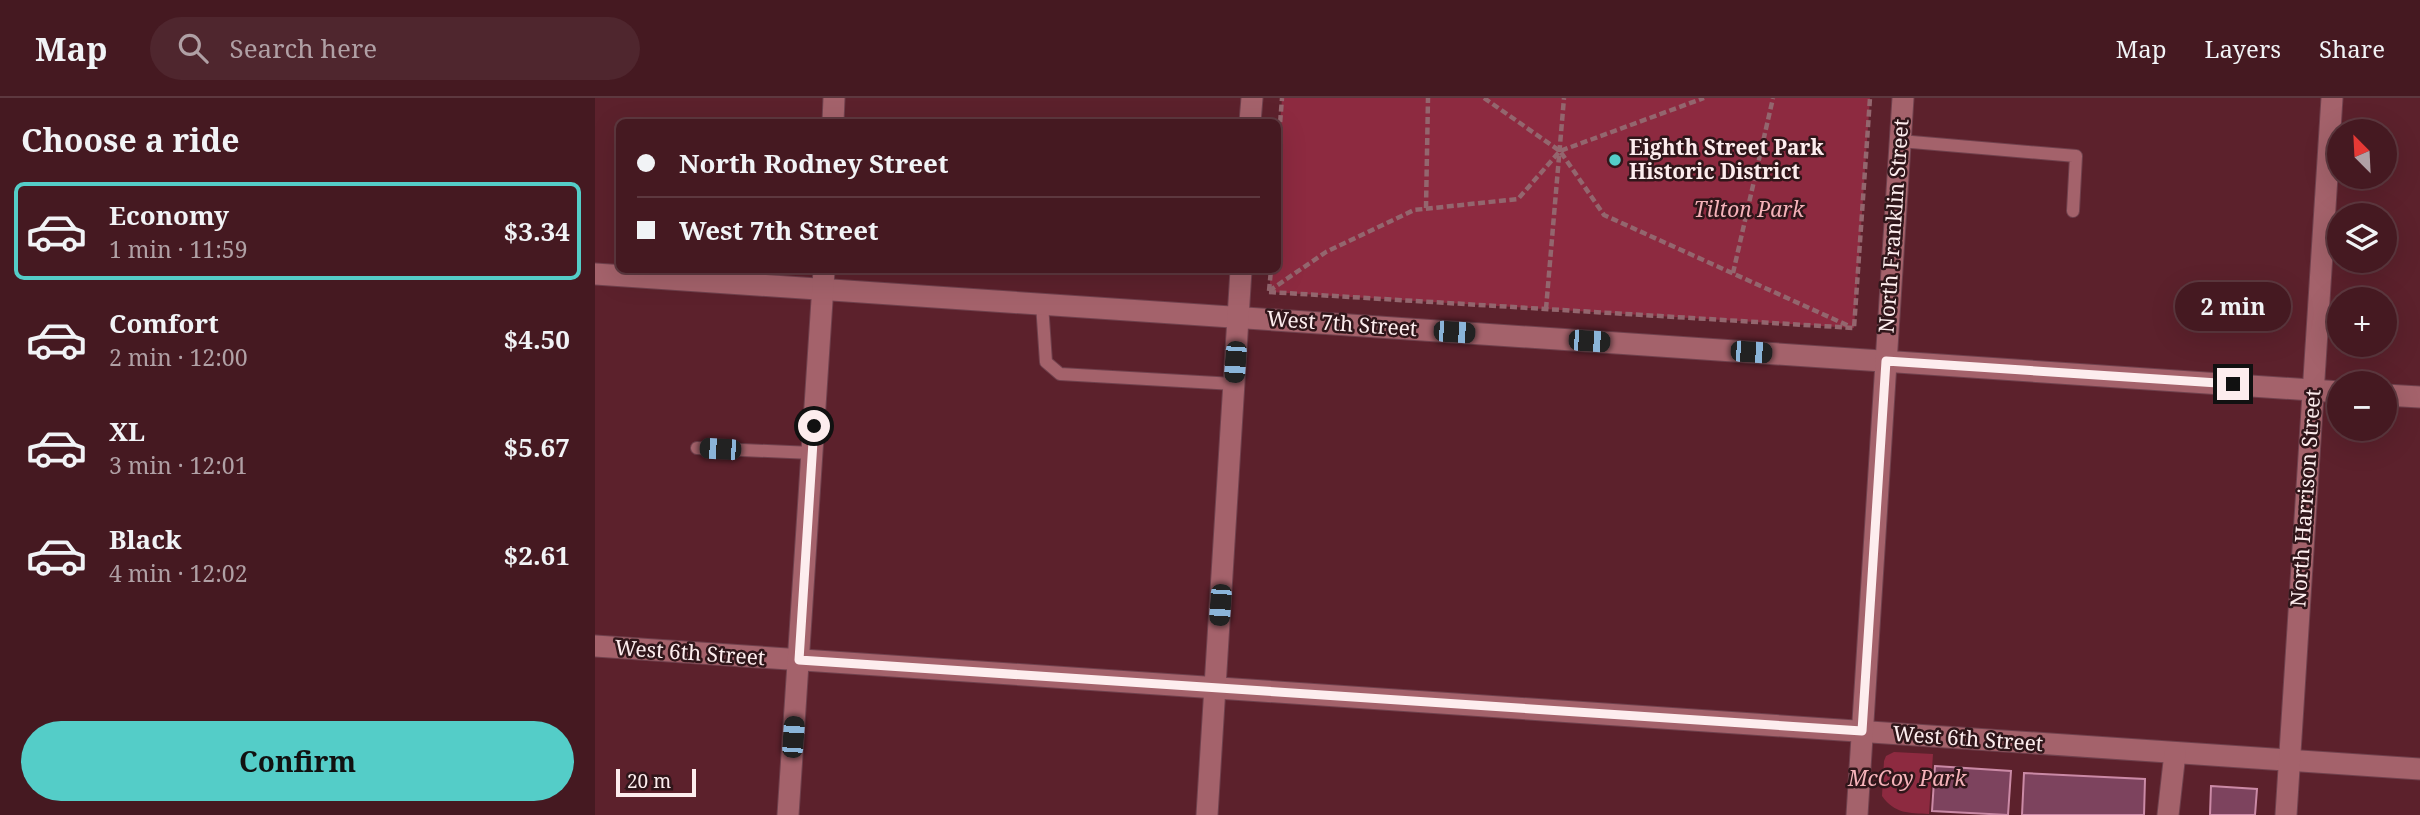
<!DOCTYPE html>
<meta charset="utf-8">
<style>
body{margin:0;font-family:"Noto Serif",serif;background:#4f262e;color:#f1f3f6;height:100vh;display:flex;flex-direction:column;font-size:26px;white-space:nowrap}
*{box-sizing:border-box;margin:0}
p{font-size:23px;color:#b0a0a5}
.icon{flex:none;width:38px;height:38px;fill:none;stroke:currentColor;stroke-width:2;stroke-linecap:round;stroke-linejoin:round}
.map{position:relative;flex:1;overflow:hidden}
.sheet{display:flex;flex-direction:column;background:#451921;width:595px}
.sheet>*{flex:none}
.top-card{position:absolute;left:21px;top:21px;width:665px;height:154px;border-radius:10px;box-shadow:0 7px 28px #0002,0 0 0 2px #5d383f;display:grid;align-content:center;height:154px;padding:0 21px;background:#451921}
.needle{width:46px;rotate:336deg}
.controls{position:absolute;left:1732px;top:21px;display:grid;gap:14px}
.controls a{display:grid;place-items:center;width:70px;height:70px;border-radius:50%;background:#451921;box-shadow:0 7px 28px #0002,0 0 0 2px #5d383f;font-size:35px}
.scale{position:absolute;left:21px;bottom:18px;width:80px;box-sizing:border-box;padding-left:7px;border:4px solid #fdedee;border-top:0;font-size:19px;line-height:24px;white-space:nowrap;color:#fdedee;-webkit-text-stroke:5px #30161a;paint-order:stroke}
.end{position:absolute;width:32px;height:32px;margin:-16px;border:9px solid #fdedee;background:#111;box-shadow:0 0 0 4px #111}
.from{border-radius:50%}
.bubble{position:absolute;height:49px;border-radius:24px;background:#451921;box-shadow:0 7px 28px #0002,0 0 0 2px #5d383f;font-size:23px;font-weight:700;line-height:49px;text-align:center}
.car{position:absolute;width:21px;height:42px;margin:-21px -10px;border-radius:9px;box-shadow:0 0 5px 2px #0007;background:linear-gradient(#222 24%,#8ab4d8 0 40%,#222 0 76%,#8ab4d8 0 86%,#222 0)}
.top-card b{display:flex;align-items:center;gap:24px;height:66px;font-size:26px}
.top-card b+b{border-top:2px solid #5d383f}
.top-card i{width:18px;height:18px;background:#f1f3f6}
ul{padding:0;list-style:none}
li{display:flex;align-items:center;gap:21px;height:98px;margin:0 14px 10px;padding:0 7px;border:4px solid transparent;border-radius:10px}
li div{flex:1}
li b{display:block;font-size:26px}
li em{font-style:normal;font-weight:700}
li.active{border-color:#54cdc8}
li>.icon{width:63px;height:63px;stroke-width:1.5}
h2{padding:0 21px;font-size:32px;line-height:84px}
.cta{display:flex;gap:14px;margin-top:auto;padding:14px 21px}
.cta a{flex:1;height:80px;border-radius:42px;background:#54cdc8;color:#111;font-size:28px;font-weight:700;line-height:80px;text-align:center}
header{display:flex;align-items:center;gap:42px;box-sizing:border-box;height:98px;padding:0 35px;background:#451921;border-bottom:2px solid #5d383f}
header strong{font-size:33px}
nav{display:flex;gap:38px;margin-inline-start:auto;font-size:24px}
.search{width:490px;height:63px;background:#4f262e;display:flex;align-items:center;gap:18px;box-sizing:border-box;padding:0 24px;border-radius:38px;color:#b0a0a5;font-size:26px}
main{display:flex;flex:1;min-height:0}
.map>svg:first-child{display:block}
</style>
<header>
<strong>Map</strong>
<div class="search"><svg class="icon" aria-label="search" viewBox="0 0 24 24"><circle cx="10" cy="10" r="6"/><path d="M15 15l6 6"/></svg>Search here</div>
<nav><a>Map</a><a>Layers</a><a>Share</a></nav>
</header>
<main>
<section class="sheet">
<h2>Choose a ride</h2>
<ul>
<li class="active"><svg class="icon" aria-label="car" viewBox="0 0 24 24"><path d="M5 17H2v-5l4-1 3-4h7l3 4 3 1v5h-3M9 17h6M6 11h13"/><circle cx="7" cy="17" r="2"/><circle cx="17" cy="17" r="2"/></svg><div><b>Economy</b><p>1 min · 11:59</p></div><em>$3.34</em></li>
<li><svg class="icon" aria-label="car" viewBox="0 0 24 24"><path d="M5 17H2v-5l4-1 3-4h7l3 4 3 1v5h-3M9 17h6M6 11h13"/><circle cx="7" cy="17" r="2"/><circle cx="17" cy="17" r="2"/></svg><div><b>Comfort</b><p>2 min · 12:00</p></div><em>$4.50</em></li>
<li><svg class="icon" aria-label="car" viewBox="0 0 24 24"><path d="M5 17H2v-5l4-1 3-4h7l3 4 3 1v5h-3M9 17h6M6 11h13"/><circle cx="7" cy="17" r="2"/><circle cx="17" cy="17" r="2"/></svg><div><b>XL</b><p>3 min · 12:01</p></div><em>$5.67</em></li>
<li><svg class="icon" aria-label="car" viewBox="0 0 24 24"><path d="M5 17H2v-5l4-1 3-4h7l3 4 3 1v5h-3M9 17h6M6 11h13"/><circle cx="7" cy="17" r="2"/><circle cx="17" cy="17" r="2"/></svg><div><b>Black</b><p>4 min · 12:02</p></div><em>$2.61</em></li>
</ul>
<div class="cta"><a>Confirm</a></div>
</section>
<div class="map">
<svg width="1825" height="717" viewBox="0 0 1825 717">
<rect width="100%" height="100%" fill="#5c212c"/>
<g fill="#8d2a40">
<path d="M687 0H1275L1259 230 674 194 676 172H682V66Z"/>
<path d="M1299 654 1338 656 1334 716C1314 715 1300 716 1287 698L1289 663 1291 658Z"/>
</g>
<g fill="#7d435e" stroke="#cb8aa6" stroke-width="2">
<path d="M1340 668 1416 673 1413 717 1337 713Z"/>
<path d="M1429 675 1550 681 1549 717H1427Z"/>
<path d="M1616 688 1662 691 1660 717H1615Z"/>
</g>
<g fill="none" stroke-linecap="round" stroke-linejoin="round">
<defs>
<g id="service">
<path d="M1305 43 1481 58 1478 113"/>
<path d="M447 206 451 264 465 276 639 286"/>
<path d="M102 350 217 355"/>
</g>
<g id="minor">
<path d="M238 24 239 0"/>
<path d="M655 24 657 0"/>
<path d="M0 176 1745 294"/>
<path d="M1790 297 1825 299"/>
<path d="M0 548 1825 671"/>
<path d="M193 717 229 172"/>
<path d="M612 717 646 172"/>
<path d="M1262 717 1308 0"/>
<path d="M1573 717 1580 655"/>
<path d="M1691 717 1737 0"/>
</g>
</defs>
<use href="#service" stroke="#70414d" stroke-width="14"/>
<use href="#minor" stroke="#70414d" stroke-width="23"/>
<g stroke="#93666e" stroke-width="4.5" stroke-dasharray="7 3.5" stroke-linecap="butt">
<path d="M889 0 965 53 1009 117 1254 228"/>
<path d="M682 66 687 0"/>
<path d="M831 110 833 0"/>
<path d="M1138 175 1178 0"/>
<path d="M674 193 731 154 819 112 923 101 965 53 1109 0"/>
<path d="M674 193 676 172"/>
<path d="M674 194 1259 230 1275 0"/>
<path d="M951 211 969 0"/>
</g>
<use href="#service" stroke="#a4626b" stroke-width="12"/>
<use href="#minor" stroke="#a4626b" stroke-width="21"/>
</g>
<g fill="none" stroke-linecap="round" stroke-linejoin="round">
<path stroke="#fdedee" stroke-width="9" d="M219 328 204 562 1267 633 1291 263 1638 286"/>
</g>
<circle fill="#54cdc8" stroke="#30161a" stroke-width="2.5" cx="1020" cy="62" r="7"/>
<g text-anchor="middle" stroke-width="5" stroke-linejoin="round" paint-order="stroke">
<g font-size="21" font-weight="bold" fill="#fdedee" stroke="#30161a" text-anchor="start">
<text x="1034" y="57">Eighth Street Park<tspan x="1034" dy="24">Historic District</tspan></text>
</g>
<g font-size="21" font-style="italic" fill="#f5b2b9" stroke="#30161a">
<text x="1154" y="119">Tilton Park</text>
<text x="1312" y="688">McCoy Park</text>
</g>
<g font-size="21" fill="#fdedee" stroke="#30161a">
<text transform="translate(1299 128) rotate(-86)" y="7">North Franklin Street</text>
<text transform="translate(747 226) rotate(4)" y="7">West 7th Street</text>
<text transform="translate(1711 400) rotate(-86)" y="7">North Harrison Street</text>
<text transform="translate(95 555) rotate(4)" y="7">West 6th Street</text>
<text transform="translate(1373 641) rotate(4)" y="7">West 6th Street</text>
</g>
</g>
</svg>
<div class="controls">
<a><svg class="needle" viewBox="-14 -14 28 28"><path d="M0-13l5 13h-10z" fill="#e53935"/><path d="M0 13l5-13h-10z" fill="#b0a0a5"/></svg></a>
<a><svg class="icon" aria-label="layers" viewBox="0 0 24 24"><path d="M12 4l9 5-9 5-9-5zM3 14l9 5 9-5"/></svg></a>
<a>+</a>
<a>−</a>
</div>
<div class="scale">20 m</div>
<i class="end from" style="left:219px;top:328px"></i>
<i class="end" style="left:1638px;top:286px"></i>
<div class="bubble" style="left:1580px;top:184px;width:116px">2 min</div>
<i class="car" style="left:859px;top:234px;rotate:94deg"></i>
<i class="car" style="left:994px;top:243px;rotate:94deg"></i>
<i class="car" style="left:1156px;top:254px;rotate:94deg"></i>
<i class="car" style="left:640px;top:264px;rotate:184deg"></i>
<i class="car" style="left:125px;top:351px;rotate:273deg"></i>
<i class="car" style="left:625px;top:507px;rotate:184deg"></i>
<i class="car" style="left:198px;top:639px;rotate:4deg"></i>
<div class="top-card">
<b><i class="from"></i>North Rodney Street</b>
<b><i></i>West 7th Street</b>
</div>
</div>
</main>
